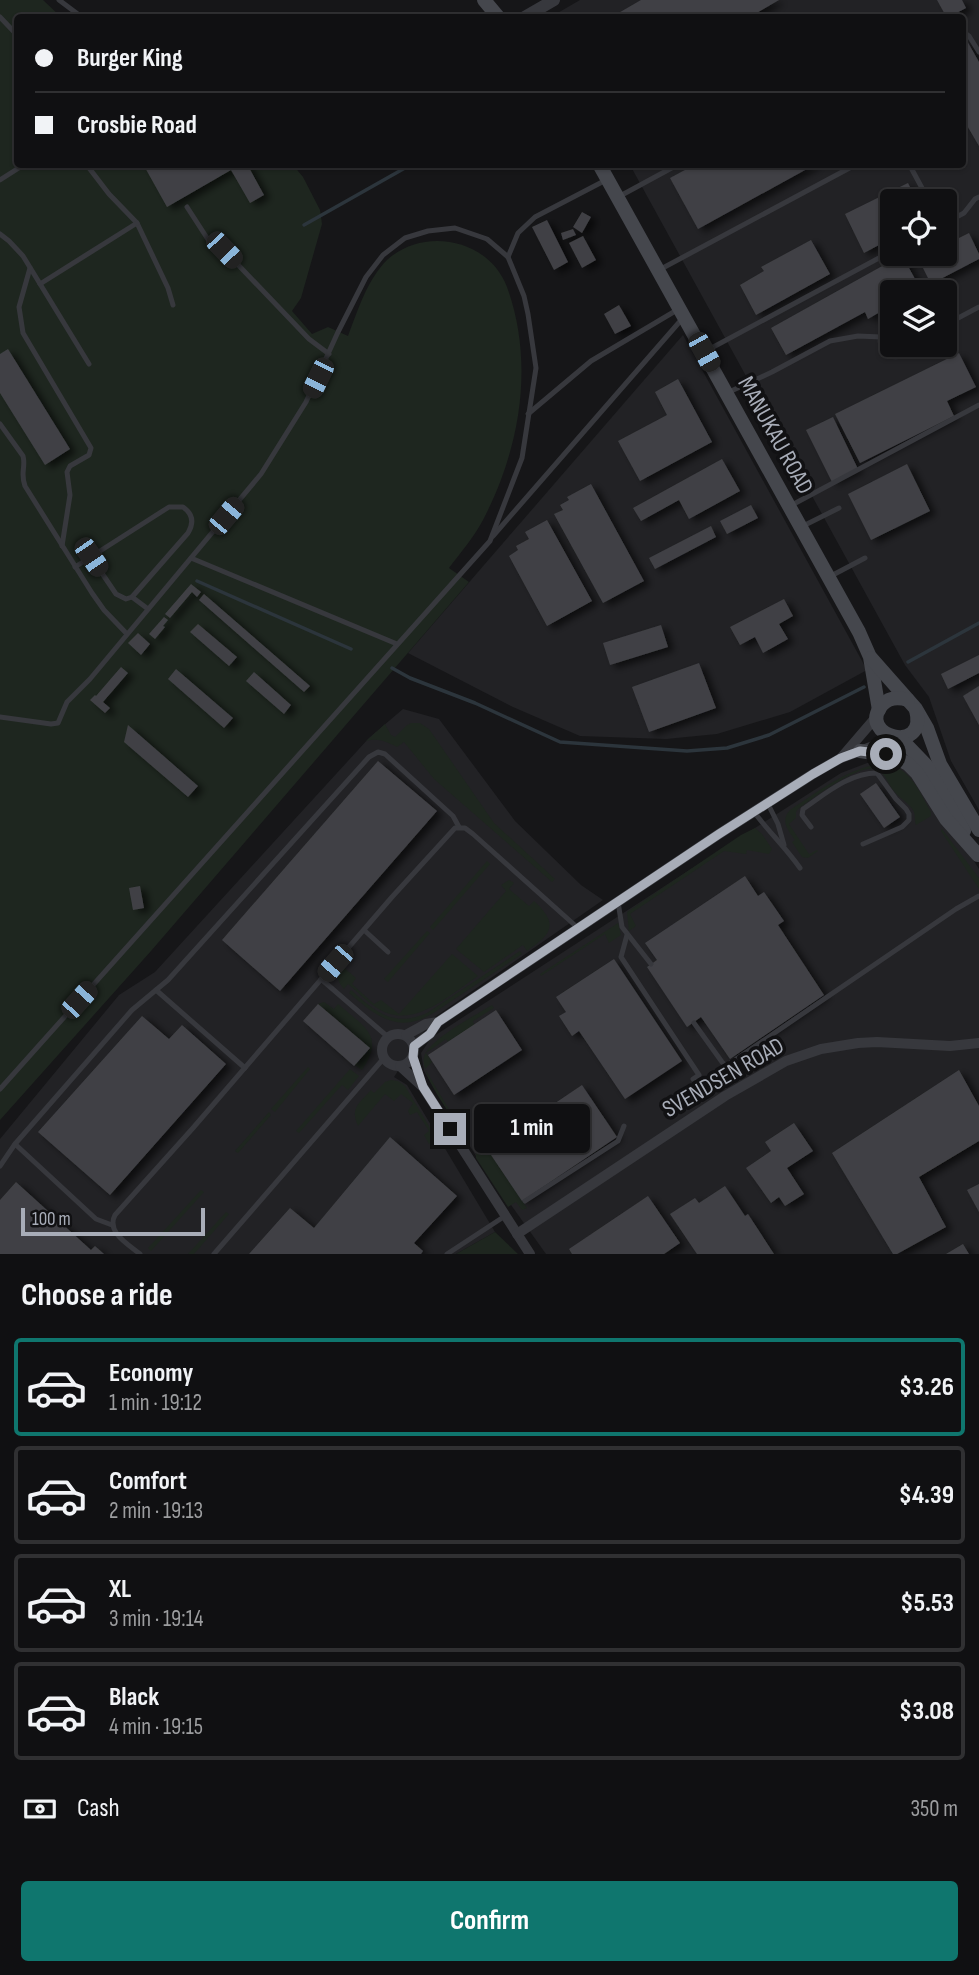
<!DOCTYPE html>
<meta charset="utf-8">
<style>
body{margin:0;font-family:"Sofia Sans Condensed",sans-serif;background:#19191b;color:#f1f3f6;height:100vh;display:flex;flex-direction:column;font-size:26px;white-space:nowrap}
*{box-sizing:border-box;margin:0}
p{font-size:23px;color:#9c9d9f}
.icon{flex:none;width:38px;height:38px;fill:none;stroke:currentColor;stroke-width:2;stroke-linecap:round;stroke-linejoin:round}
.map{position:relative;height:1254px;overflow:hidden}
.details{display:flex;flex-direction:column;background:#101012;flex:1}
.details>*{flex:none}
.top-card{position:absolute;left:14px;top:14px;width:952px;height:154px;border-radius:7px;box-shadow:0 2px 5px #0004,0 0 0 2px #303032;display:grid;align-content:center;height:154px;padding:0 21px;background:#101012}
.tools{position:absolute;left:880px;top:189px;display:grid;gap:14px}
.tools a{display:grid;place-items:center;width:77px;height:77px;border-radius:7px;background:#101012;box-shadow:0 2px 5px #0004,0 0 0 2px #303032;font-size:35px}
.scale{position:absolute;left:21px;bottom:18px;width:184px;box-sizing:border-box;padding-left:7px;border:4px solid #a8adb8;border-top:0;font-size:19px;line-height:24px;white-space:nowrap;color:#a8adb8;-webkit-text-stroke:5px #111113;paint-order:stroke}
.end{position:absolute;width:32px;height:32px;margin:-16px;border:9px solid #a8adb8;background:#111;box-shadow:0 0 0 4px #111}
.from{border-radius:50%}
.bubble{position:absolute;height:49px;border-radius:7px;background:#101012;box-shadow:0 2px 5px #0004,0 0 0 2px #303032;font-size:23px;font-weight:700;line-height:49px;text-align:center}
.car{position:absolute;width:21px;height:42px;margin:-21px -10px;border-radius:9px;box-shadow:0 0 5px 2px #0007;background:linear-gradient(#222 24%,#8ab4d8 0 40%,#222 0 76%,#8ab4d8 0 86%,#222 0)}
.top-card b{display:flex;align-items:center;gap:24px;height:66px;font-size:26px}
.top-card b+b{border-top:2px solid #303032}
.top-card i{width:18px;height:18px;background:#f1f3f6}
ul{padding:0;list-style:none}
li{display:flex;align-items:center;gap:21px;height:98px;margin:0 14px 10px;padding:0 7px;border:4px solid #303032;border-radius:7px}
li div{flex:1}
li b{display:block;font-size:26px}
li em{font-style:normal;font-weight:700}
li.current{border-color:#0f766e}
li>.icon{width:63px;height:63px;stroke-width:1.5}
h2{padding:0 21px;font-size:32px;line-height:84px}
.pay{display:flex;align-items:center;gap:18px;height:77px;padding:0 21px;font-size:26px}
.pay p{margin-inline-start:auto}
.button{display:flex;gap:14px;margin-top:auto;padding:14px 21px}
.button a{flex:1;height:80px;border-radius:7px;background:#0f766e;color:#fff;font-size:28px;font-weight:700;line-height:80px;text-align:center}
.map>svg:first-child{display:block}
</style>
<div class="map">
<svg width="979" height="1254" viewBox="0 0 979 1254">
<defs>
<filter id="shadow"><feDropShadow dx="6" dy="3.5" stdDeviation="3.5" flood-color="#0009"/></filter>
</defs>
<rect width="100%" height="100%" fill="#161618"/>
<g fill="#222225" fill-rule="evenodd">
<path d="M580 0H979V810L951 761 929 697 905 665 630 165 962 164V18H549ZM892 201H945V254H892ZM892 292H945V345H892Z"/>
<path d="M683 335 867 670 790 712 717 734 666 739 580 736 513 707 408 653Z"/>
<path d="M403 709 439 719 515 821 581 885 603 900 432 1019 394 1077 407 1085 495 1232 456 1254H0V1139L119 995 155 972 369 738Z"/>
<path d="M875 760 893 761 920 775 979 869V1254H546L476 1156 443 1103 424 1071 421 1053 431 1038 694 867 841 773Z"/>
</g>
<g fill="#1e261f">
<path d="M0 0H43L61 17 18 18V164L293 165 303 177 320 210 322 224 301 298 292 311 312 334 328 327 348 336C358 310 367 280 387 260 424 226 489 239 507 287 535 364 520 449 483 520 474 537 461 552 449 568L469 582 151 951 0 1120Z"/>
<path d="M411 723H420L429 729 494 823 555 879 552 882 434 779 404 742 397 747C385 741 378 738 366 741L385 724 391 735 395 737 406 726Z"/>
<path d="M884 763C911 768 919 791 931 812V816L916 825C914 820 916 815 913 810 908 802 899 798 893 790 888 784 885 772 876 769 858 764 813 798 798 809L796 812V818L789 824 809 854 817 850 818 851 808 858 802 857 792 842 795 840C788 830 780 821 790 810 820 790 848 768 884 763Z"/>
<path d="M755 828 762 834 772 849 769 854 747 850 746 854 724 851 630 914 636 926 629 931 627 912 741 835Z"/>
<path d="M942 829 979 878V889L941 831Z"/>
<path d="M487 861 490 864 433 930 430 927Z"/>
<path d="M509 880 514 883 509 889 529 906 534 901C559 924 552 934 527 951L523 945 484 972 456 949 506 891 501 885Z"/>
<path d="M618 923 621 935 609 943 605 934 541 976 540 974Z"/>
<path d="M427 931 430 933 388 982 384 979Z"/>
<path d="M520 951 522 954 435 1012C399 1035 377 1017 349 993L351 990C376 1012 393 1028 427 1013Z"/>
<path d="M452 954 478 976C448 996 411 1033 374 1006 365 1000 357 991 348 984L344 989C337 981 335 974 342 966L356 978 352 984 374 1004 381 1000 399 1014Z"/>
<path d="M324 1002 334 1009 338 1004C363 1026 386 1035 362 1070L355 1065 370 1048 318 1004Z"/>
<path d="M492 1005 494 1008 473 1021 474 1025 448 1042 446 1039 426 1053 432 1062 425 1069 463 1133C453 1117 420 1076 424 1057 428 1040 476 1015 492 1005Z"/>
<path d="M308 1067 310 1069 275 1112 271 1109Z"/>
<path d="M350 1069 359 1076 348 1090 342 1085 299 1133 296 1131Z"/>
<path d="M391 1080 398 1081 405 1086 429 1126 433 1141 429 1144 424 1135 429 1131 417 1112 410 1115 408 1111 413 1103 401 1094 394 1101 385 1094 358 1126C350 1107 359 1104 371 1090L374 1093 385 1082Z"/>
<path d="M269 1112 271 1115 238 1153 235 1151Z"/>
<path d="M483 1146 487 1149 527 1208 522 1210 516 1202 508 1207 476 1158V1151Z"/>
<path d="M201 1190 204 1192 151 1251 148 1248Z"/>
<path d="M226 1212 229 1214 194 1254H188Z"/>
<path d="M495 1232 518 1254H456Z"/>
</g>
<g fill="none" stroke-linecap="round" stroke-linejoin="round">
<g stroke="#2c353c" stroke-width="3.5">
<path d="M304 225 412 164"/>
<path d="M197 581 351 649"/>
<path d="M908 662 979 623"/>
<path d="M392 668 410 678 475 703 560 742 687 751 727 748 769 735 864 687"/>
</g>
</g>
<g fill="#404145" filter="url(#shadow)">
<path d="M641 0H779L748 18H610Z"/>
<path d="M937 0H962L966 8 947 18Z"/>
<path d="M966 39 979 62V146L962 117V41Z"/>
<path d="M143 164H247L264 195 250 203 231 170 167 207Z"/>
<path d="M696 164H816L698 229 670 178Z"/>
<path d="M908 183 917 201H892V238L864 253 845 214Z"/>
<path d="M582 212 591 217 582 233 573 227Z"/>
<path d="M547 220 568 262 554 270 532 227Z"/>
<path d="M573 229 576 235 563 240 561 233Z"/>
<path d="M969 233 979 254V259L931 284 918 258 927 254H945V245Z"/>
<path d="M583 236 596 260 582 268 569 243Z"/>
<path d="M811 240 830 274 756 315 740 285 764 271 761 267Z"/>
<path d="M902 255 921 290 916 292H892V305L868 319 865 312 786 355 771 328Z"/>
<path d="M619 305 631 326 615 334 604 314Z"/>
<path d="M8 349 70 449 45 465 0 393V354Z"/>
<path d="M959 353 976 387 947 401 954 416 860 463 835 414Z"/>
<path d="M678 379 712 442 640 481 618 441 667 415 655 392Z"/>
<path d="M833 417 858 469 832 482 806 430Z"/>
<path d="M722 459 740 491 689 519 679 500 641 521 633 508Z"/>
<path d="M907 464 930 511 871 540 848 494Z"/>
<path d="M591 484 644 581 603 603 554 514 563 510 560 505 569 500 567 497Z"/>
<path d="M751 505 758 518 727 534 720 521Z"/>
<path d="M547 520 592 601 547 626 509 556 518 550 516 546 529 539 525 532Z"/>
<path d="M711 526 716 537 655 569 649 558Z"/>
<path d="M191 584 201 592 197 597 192 592 170 618 165 614Z"/>
<path d="M204 594 310 686 304 692 199 600Z"/>
<path d="M784 599 793 616 779 624 788 639 763 653 755 637 740 645 730 627Z"/>
<path d="M164 617 168 620 163 626 165 627 155 639 149 634Z"/>
<path d="M198 624 237 657 229 666 190 632Z"/>
<path d="M661 625 668 647 610 665 603 643Z"/>
<path d="M138 633 150 644 141 655 128 643Z"/>
<path d="M979 655V673L948 689 941 674Z"/>
<path d="M699 663 716 708 649 732 632 687Z"/>
<path d="M121 667 128 673 103 702 110 708 105 713 90 700 95 695 96 696Z"/>
<path d="M176 669 233 718 224 728 168 679Z"/>
<path d="M254 672 291 705 284 714 246 681Z"/>
<path d="M979 686V725L963 696Z"/>
<path d="M128 725 198 786 188 797 124 742Z"/>
<path d="M378 761 437 811 280 991 222 940Z"/>
<path d="M876 783 900 817 884 828 860 794Z"/>
<path d="M745 876 758 896 764 892 784 921 778 925 824 995 730 1059 701 1017 687 1027 647 967 657 960 645 943Z"/>
<path d="M140 886 144 908 133 910 129 888Z"/>
<path d="M614 959 682 1061 625 1099 579 1031 572 1036 559 1016 566 1012 556 997Z"/>
<path d="M318 1004 370 1048 354 1066 303 1021Z"/>
<path d="M496 1010 522 1050 454 1095 428 1055Z"/>
<path d="M142 1016 169 1039 182 1025 226 1064 110 1195 38 1132Z"/>
<path d="M959 1070 979 1106V1141L919 1177 946 1227 897 1254H893L832 1153Z"/>
<path d="M582 1085 617 1137 522 1201 487 1149Z"/>
<path d="M794 1123 813 1151 787 1168 804 1194 785 1206 779 1197 771 1203 746 1168 771 1151 765 1142Z"/>
<path d="M390 1137 457 1196 414 1243 423 1251 421 1254H249L290 1208 314 1228Z"/>
<path d="M16 1182 91 1250 95 1246 104 1254H0V1200Z"/>
<path d="M979 1184V1212L967 1190Z"/>
<path d="M725 1186 745 1216 748 1214 774 1254H697L670 1214 695 1198 699 1203Z"/>
<path d="M648 1196 680 1243 664 1254H572L569 1249Z"/>
<path d="M963 1244 969 1254H946Z"/>
</g>
<g fill="none" stroke-linecap="round" stroke-linejoin="round">
<g stroke="#37383d" stroke-width="5">
<path d="M59 0 83 18"/>
<path d="M0 17 18 36"/>
<path d="M962 31 969 36 979 52"/>
<path d="M86 164 109 194 137 223 168 288 173 305"/>
<path d="M909 164 929 201"/>
<path d="M0 180 25 164"/>
<path d="M620 196 679 164"/>
<path d="M187 207 209 241 224 250 309 339 329 354"/>
<path d="M945 223 964 213 975 199 979 197"/>
<path d="M0 234 9 241 23 256 89 364"/>
<path d="M508 257 518 233 535 217 606 180"/>
<path d="M30 268 19 307 23 333 91 448 89 455 70 466 67 472 70 495 62 546"/>
<path d="M659 270 857 164"/>
<path d="M40 284 137 223"/>
<path d="M945 325 979 307"/>
<path d="M892 326C862 339 897 375 911 345"/>
<path d="M704 352 892 251"/>
<path d="M729 392 772 372 830 341 858 336 881 337"/>
<path d="M528 414 591 361 677 310"/>
<path d="M0 424 23 456C26 467 20 473 25 486L92 593 104 610 127 634"/>
<path d="M790 506 979 405"/>
<path d="M801 527 839 508"/>
<path d="M493 536 682 319"/>
<path d="M191 558 397 644"/>
<path d="M75 567 169 507H183C193 514 194 523 188 533L132 597 126 599 116 594 91 557"/>
<path d="M829 577 865 558"/>
<path d="M132 597 148 609"/>
<path d="M0 717 51 724 58 723 67 702 90 679 261 474 306 402 338 332 366 277 383 255 405 238 428 231 455 228 487 239 508 257 524 296 528 314 536 368 522 458 490 541 0 1089"/>
<path d="M768 804 778 824 784 845"/>
<path d="M754 812C769 832 786 848 800 868"/>
<path d="M811 827 802 815 803 809C825 794 849 773 877 773L896 799 906 809 909 814V820L902 827 863 844"/>
<path d="M618 902 622 927 651 964"/>
<path d="M364 930 388 952"/>
<path d="M627 935 621 957 699 1075 693 1079"/>
<path d="M321 979 388 1037"/>
<path d="M156 990 245 1068"/>
<path d="M694 1023 722 1062 726 1066 956 909 979 896"/>
<path d="M15 1144 96 1219 112 1225"/>
<path d="M0 1166 15 1144 132 1010 168 980 369 757 378 752 385 754 453 816 459 827"/>
<path d="M525 1201 618 1141 624 1126"/>
<path d="M140 1254C128 1244 106 1232 115 1215L193 1128 392 897 455 828H465L473 834 578 928"/>
<path d="M214 1254 384 1058"/>
<path d="M447 1254 505 1216"/>
</g>
<g stroke="#37383d" stroke-width="10">
<path d="M841 758 877 716"/>
<circle cx="398" cy="1050" r="16"/>
<path d="M406 1035 426 1024 438 1022 719 834 813 774 841 758 895 738"/>
<path d="M414 1046 430 1034 438 1022"/>
<path d="M400 1066 423 1087 530 1254"/>
<path d="M517 1234 725 1096 786 1061 821 1049 858 1043 877 1042 950 1046 979 1043"/>
</g>
<path stroke="#37383d" stroke-width="12" d="M523 18 554 0"/>
<g stroke="#45474d" stroke-width="14">
<path d="M484 0 499 18"/>
<path d="M599 164 859 632 870 657 879 710"/>
<path d="M871 658 916 709 927 728 940 764 979 830"/>
<path d="M908 700C898 697 889 697 882 705 856 736 928 756 916 710"/>
<path d="M900 738 926 765 964 831"/>
<path d="M860 751 893 756 908 764 917 773 946 819 978 855"/>
</g>
</g>
<g fill="none" stroke-linecap="round" stroke-linejoin="round">
<path stroke="#a8adb8" stroke-width="9" d="M450 1129 423 1087 413 1057 414 1046 430 1034 438 1022 719 834 813 774 841 758 860 751 886 754"/>
</g>
<g text-anchor="middle" stroke-width="7" stroke-linejoin="round" paint-order="stroke">
<g font-size="24" fill="#a8adb8" stroke="#111113">
<text transform="translate(776 435) rotate(61)" y="8">MANUKAU ROAD</text>
<text transform="translate(723 1077) rotate(-30)" y="8">SVENDSEN ROAD</text>
</g>
</g>
</svg>
<div class="tools">
<a><svg class="icon" aria-label="locate" viewBox="0 0 24 24"><circle cx="12" cy="12" r="6"/><path d="M12 2v4M12 18v4M2 12h4M18 12h4"/></svg></a>
<a><svg class="icon" aria-label="layers" viewBox="0 0 24 24"><path d="M12 4l9 5-9 5-9-5zM3 14l9 5 9-5"/></svg></a>
</div>
<div class="scale">100 m</div>
<i class="end from" style="left:886px;top:754px"></i>
<i class="end" style="left:450px;top:1129px"></i>
<div class="bubble" style="left:474px;top:1104px;width:116px">1 min</div>
<i class="car" style="left:224px;top:250px;rotate:136deg"></i>
<i class="car" style="left:704px;top:352px;rotate:151deg"></i>
<i class="car" style="left:318px;top:378px;rotate:206deg"></i>
<i class="car" style="left:226px;top:516px;rotate:40deg"></i>
<i class="car" style="left:91px;top:557px;rotate:146deg"></i>
<i class="car" style="left:335px;top:963px;rotate:221deg"></i>
<i class="car" style="left:79px;top:1000px;rotate:42deg"></i>
<div class="top-card">
<b><i class="from"></i>Burger King</b>
<b><i></i>Crosbie Road</b>
</div>
</div>
<section class="details">
<h2>Choose a ride</h2>
<ul>
<li class="current"><svg class="icon" aria-label="car" viewBox="0 0 24 24"><path d="M5 17H2v-5l4-1 3-4h7l3 4 3 1v5h-3M9 17h6M6 11h13"/><circle cx="7" cy="17" r="2"/><circle cx="17" cy="17" r="2"/></svg><div><b>Economy</b><p>1 min · 19:12</p></div><em>$3.26</em></li>
<li><svg class="icon" aria-label="car" viewBox="0 0 24 24"><path d="M5 17H2v-5l4-1 3-4h7l3 4 3 1v5h-3M9 17h6M6 11h13"/><circle cx="7" cy="17" r="2"/><circle cx="17" cy="17" r="2"/></svg><div><b>Comfort</b><p>2 min · 19:13</p></div><em>$4.39</em></li>
<li><svg class="icon" aria-label="car" viewBox="0 0 24 24"><path d="M5 17H2v-5l4-1 3-4h7l3 4 3 1v5h-3M9 17h6M6 11h13"/><circle cx="7" cy="17" r="2"/><circle cx="17" cy="17" r="2"/></svg><div><b>XL</b><p>3 min · 19:14</p></div><em>$5.53</em></li>
<li><svg class="icon" aria-label="car" viewBox="0 0 24 24"><path d="M5 17H2v-5l4-1 3-4h7l3 4 3 1v5h-3M9 17h6M6 11h13"/><circle cx="7" cy="17" r="2"/><circle cx="17" cy="17" r="2"/></svg><div><b>Black</b><p>4 min · 19:15</p></div><em>$3.08</em></li>
</ul>
<div class="pay"><svg class="icon" aria-label="cash" viewBox="0 0 24 24"><path d="M3 7h18v10H3z"/><circle cx="12" cy="12" r="2"/></svg>Cash<p>350 m</p></div>
<div class="button"><a>Confirm</a></div>
</section>
